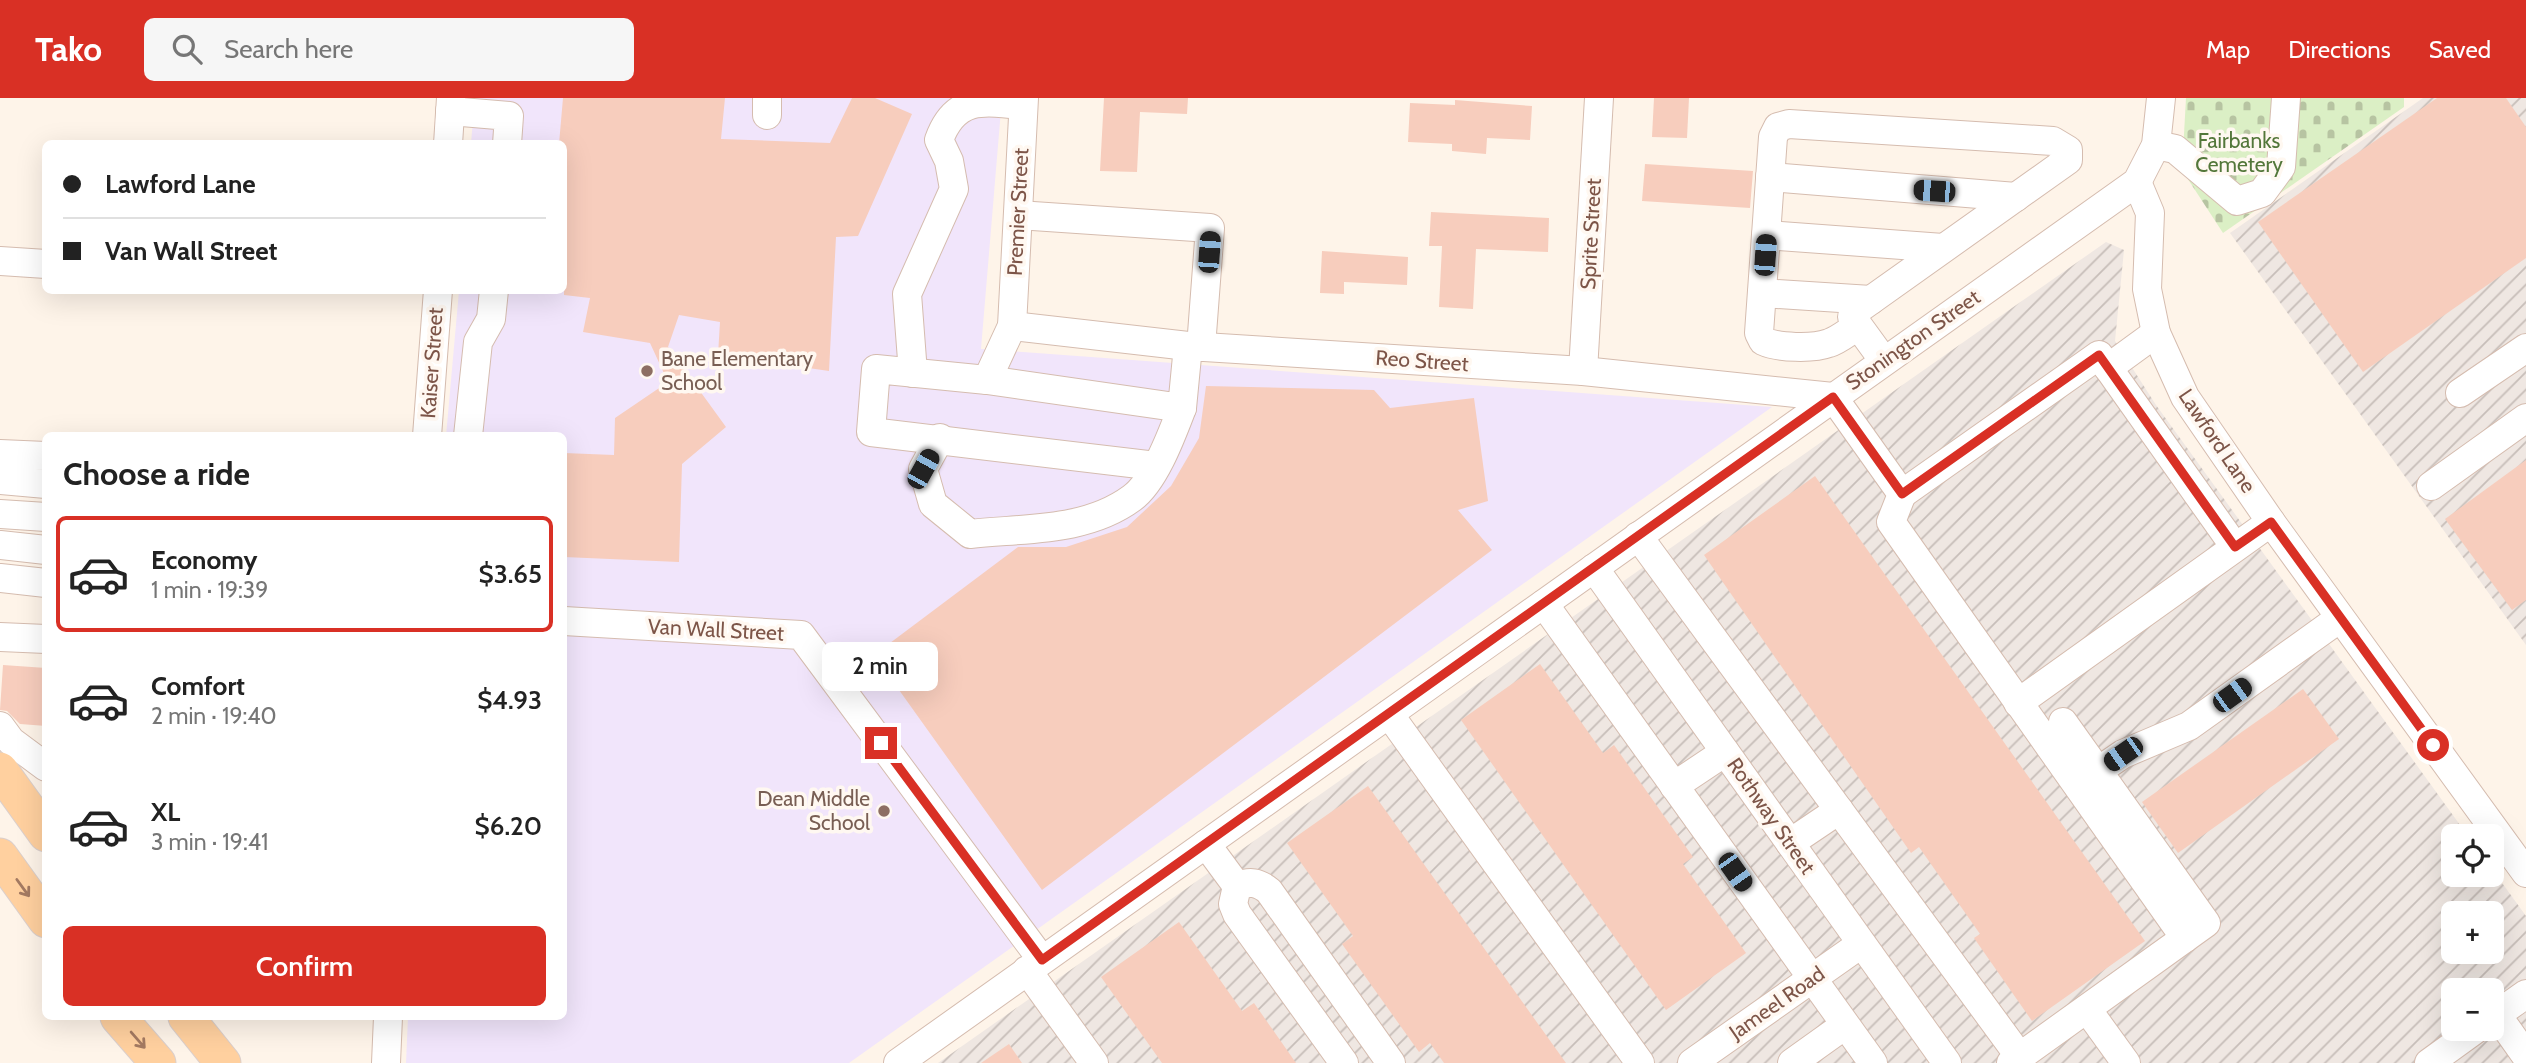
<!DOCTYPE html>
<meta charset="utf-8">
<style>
body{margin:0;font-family:Cabin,sans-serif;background:#f6f6f6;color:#222;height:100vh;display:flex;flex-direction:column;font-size:26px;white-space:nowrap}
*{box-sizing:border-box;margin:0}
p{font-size:23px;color:#767676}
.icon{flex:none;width:38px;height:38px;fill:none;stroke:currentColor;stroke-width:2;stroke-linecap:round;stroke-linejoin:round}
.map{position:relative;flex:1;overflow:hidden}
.details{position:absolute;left:42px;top:334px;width:525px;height:588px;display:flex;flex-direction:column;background:#fff;border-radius:10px;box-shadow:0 7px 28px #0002}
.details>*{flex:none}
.guide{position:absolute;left:42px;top:42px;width:525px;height:154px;border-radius:10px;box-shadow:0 7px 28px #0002;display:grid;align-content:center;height:154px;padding:0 21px;background:#fff}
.fabs{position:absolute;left:2441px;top:726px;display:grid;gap:14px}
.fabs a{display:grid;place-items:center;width:63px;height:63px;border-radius:10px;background:#fff;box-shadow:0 7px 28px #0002;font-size:35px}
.end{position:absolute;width:32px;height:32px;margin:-16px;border:9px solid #d93025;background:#fff;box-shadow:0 0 0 4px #fff}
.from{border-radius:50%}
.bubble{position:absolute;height:49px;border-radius:10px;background:#fff;box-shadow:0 7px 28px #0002;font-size:23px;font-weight:600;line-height:49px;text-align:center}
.car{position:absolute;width:21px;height:42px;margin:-21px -10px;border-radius:9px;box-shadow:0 0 5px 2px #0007;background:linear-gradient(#222 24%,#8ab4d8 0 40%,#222 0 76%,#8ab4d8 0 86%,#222 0)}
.guide b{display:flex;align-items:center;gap:24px;height:66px;font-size:26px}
.guide b+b{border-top:2px solid #e0e0e0}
.guide i{width:18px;height:18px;background:#222}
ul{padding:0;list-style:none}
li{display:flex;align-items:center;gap:21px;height:116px;margin:0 14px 10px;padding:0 7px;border:4px solid transparent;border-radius:10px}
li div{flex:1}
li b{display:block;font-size:26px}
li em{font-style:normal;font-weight:600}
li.on{border-color:#d93025}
li>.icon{width:63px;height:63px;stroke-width:1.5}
h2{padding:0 21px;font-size:32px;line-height:84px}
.button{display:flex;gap:14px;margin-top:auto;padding:14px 21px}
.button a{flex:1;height:80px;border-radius:10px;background:#d93025;color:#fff;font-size:28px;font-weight:600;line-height:80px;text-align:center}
header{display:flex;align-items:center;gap:42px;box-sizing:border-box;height:98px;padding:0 35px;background:#d93025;color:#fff}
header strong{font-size:33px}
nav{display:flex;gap:38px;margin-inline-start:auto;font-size:24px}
.search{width:490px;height:63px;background:#f6f6f6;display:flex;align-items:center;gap:18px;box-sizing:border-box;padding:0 24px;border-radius:10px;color:#767676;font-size:26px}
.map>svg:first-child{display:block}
</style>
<header>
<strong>Tako</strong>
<div class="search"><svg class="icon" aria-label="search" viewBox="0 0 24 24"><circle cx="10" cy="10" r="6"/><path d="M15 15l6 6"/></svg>Search here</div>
<nav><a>Map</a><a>Directions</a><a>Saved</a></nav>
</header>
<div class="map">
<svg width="2526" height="965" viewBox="0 0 2526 965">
<defs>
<pattern id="industrial-furrows" width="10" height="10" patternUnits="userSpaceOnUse" patternTransform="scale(1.75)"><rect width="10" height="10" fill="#efe7e2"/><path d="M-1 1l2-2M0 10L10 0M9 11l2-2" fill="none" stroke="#c7beb9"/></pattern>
<pattern id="cemetery-stones" width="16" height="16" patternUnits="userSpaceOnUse" patternTransform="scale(1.75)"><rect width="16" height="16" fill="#dbefc5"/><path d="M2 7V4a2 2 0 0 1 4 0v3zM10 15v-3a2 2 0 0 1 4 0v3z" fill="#b7c4a2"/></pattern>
</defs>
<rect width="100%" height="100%" fill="#fef4e9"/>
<g fill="url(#industrial-furrows)" fill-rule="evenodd">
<path d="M2423 0H2526V547L2230 135Z"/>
<path d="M2106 144 2124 152 2115 243 2156 307 2468 738H2454V777H2492V771L2526 818V965H938ZM2454 816H2492V854H2454ZM2454 892H2492V931H2454Z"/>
</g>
<path fill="#f1e5fb" d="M475 0H1002L981 251 1772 309 849 965H406L408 919H564V338H446L459 193 564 192V46L471 45Z"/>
<path fill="url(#cemetery-stones)" d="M2186 0H2404V9L2223 135 2182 72Z"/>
<g fill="#f7cdbd">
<path d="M563 0H725L721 41 830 45 852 0H875L912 16 858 138 836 139 829 273 718 257 720 224 679 217 668 249 726 329 682 366 679 464 564 459V355L614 357 615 320 668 284 650 245 583 234 590 200 564 197V46H559Z"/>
<path d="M1104 0H1188L1187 16 1140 14 1137 74 1100 73Z"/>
<path d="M1654 0H1689L1687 40 1652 39Z"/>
<path d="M2437 0H2506L2526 29V160L2363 274 2258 124Z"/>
<path d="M1455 2 1532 8 1530 42 1487 40 1486 56 1452 53V46L1408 44 1410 5 1455 7Z"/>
<path d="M1645 66 1753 73 1750 110 1642 103Z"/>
<path d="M1431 114 1549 120 1548 154 1476 151 1473 211 1439 209 1442 148H1429Z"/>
<path d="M1322 153 1408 159 1407 187 1344 184V196L1320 195Z"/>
<path d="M1206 288 1374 292 1390 310 1474 300 1488 403 1458 412 1492 452 1042 792 874 557 1018 449H1066L1127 429 1171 388 1199 340Z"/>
<path d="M2526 362V502L2512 512 2445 421Z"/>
<path d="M1815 378 2145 843 2032 923 1974 840 1980 836 1919 749 1911 755 1704 457Z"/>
<path d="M1540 566 1603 655 1614 647 1693 759 1683 766 1746 855 1666 912 1461 622Z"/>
<path d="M3 567 46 570V628L20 626 7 613 0 612Z"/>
<path d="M2303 591 2339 641 2178 755 2142 704Z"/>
<path d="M1368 688 1566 965H1444L1430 945 1419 954 1342 846 1353 838 1287 745Z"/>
<path d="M1179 824 1242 913 1254 905 1296 965H1162L1101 879Z"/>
<path d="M1009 946 1022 965H981Z"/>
</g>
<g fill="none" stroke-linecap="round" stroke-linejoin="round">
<defs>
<g id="minor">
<path d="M450 13 509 18 507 46"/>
<path d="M767 17V0"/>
<path d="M448 46 451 0"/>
<path d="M2156 47 2175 51 2237 103 2262 95 2281 69 2286 0"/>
<path d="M1770 79 2016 99"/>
<path d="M2137 84 2150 115 2147 191 2156 235 2185 299 2271 424 2526 775"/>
<path d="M1018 117 1210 130 1201 249"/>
<path d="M1766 137 1943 150"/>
<path d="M0 163 46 166"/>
<path d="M1762 195 1871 202"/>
<path d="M1012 228 1188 248 1583 273 1833 299 1902 396 1891 424 2185 840"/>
<path d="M1858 228C1849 233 1839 242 1829 245 1813 251 1778 250 1763 243L1759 235 1773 39 1778 29 1789 26 2053 43 2068 52V62L1857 212 1852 219 1884 263"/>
<path d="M2108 270 2156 235"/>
<path d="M1583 273 1599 0"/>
<path d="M913 275 907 196 954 91 949 63 939 42C954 0 982 1 1023 8"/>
<path d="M987 282 1012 228 1024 0"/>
<path d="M2460 295 2526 250"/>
<path d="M427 338 438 192"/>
<path d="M468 338 478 244 491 221 494 192"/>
<path d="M940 340 923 371 933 406 970 436C1025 430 1086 434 1132 400 1155 383 1172 336 1182 310"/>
<path d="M0 356 46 358"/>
<path d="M1156 368 871 334 876 271 987 282 1182 310 1188 248"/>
<path d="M0 382 46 386"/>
<path d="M2431 388 2526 320"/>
<path d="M1902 396 2099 257 2235 449"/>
<path d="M0 416 46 419"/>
<path d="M1638 438 2020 959"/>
<path d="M0 447 46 452"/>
<path d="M1594 470 1947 965"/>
<path d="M0 480 46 485"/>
<path d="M1544 506 1873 965"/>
<path d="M564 523 801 537 1042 862"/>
<path d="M0 539 46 541"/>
<path d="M2018 605 2271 424"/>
<path d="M1389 616 1640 965"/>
<path d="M0 628 11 643 46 669"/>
<path d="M2098 673 2123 656 2189 628 2340 520"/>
<path d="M1674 688 1725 654"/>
<path d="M1790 745 1839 712"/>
<path d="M1206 746 1237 788"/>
<path d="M1027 872 1094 965"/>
<path d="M2087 911 2126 965"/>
<path d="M2497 917 2526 958"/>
<path d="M2492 920 2526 896"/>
<path d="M386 965 388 919"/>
<path d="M898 965 2137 84 2156 47 2161 0"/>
<path d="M1344 965 1237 816 1233 806 1237 788C1250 783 1258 784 1269 793L1391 965"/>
<path d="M1692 965 1861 846"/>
<path d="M1792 965 1845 927"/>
<path d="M2011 965 2206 825 2063 624"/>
<path d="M2429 965 2476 931"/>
</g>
<g id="major">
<path d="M0 672 46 736"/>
<path d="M0 758 46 822"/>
<path d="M118 919 158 965"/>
<path d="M186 919 223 965"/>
</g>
</defs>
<use href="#minor" stroke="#d5bcaf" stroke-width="30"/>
<use href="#major" stroke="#dbcfcc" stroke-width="37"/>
<use href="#minor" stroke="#fff" stroke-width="28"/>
<use href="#major" stroke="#ffd09f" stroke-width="35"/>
</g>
<defs><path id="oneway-shaft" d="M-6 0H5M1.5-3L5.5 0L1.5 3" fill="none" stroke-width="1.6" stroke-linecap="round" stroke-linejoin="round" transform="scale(1.75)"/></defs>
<g stroke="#a47a62">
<use href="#oneway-shaft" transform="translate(23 790) rotate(54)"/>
<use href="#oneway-shaft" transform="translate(138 942) rotate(49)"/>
</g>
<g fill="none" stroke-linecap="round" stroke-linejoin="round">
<path stroke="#d93025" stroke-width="9" d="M881 645 1042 862 1833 299 1902 396 2099 257 2235 449 2271 424 2433 647"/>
</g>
<g fill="#8d6e63" stroke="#fff8f1" stroke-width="2.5">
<circle cx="647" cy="273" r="7"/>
<circle cx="884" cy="713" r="7"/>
</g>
<g text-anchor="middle" stroke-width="7" stroke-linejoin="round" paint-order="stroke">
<g font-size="21" fill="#53773a" stroke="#fff8f1">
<text x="2239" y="50">Fairbanks<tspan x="2239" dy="24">Cemetery</tspan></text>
</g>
<g font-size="21" fill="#7d5548" stroke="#fff8f1">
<text transform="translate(1018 114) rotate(-87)" y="7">Premier Street</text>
<text transform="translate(1591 136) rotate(-87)" y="7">Sprite Street</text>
<text transform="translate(1913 242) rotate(-35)" y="7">Stonington Street</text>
<text transform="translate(1422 263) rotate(4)" y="7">Reo Street</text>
<text transform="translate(432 265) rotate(-86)" y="7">Kaiser Street</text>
<text transform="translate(2217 343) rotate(56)" y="7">Lawford Lane</text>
<text transform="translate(716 532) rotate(3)" y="7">Van Wall Street</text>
<text transform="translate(1771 718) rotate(55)" y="7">Rothway Street</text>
<text transform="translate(1777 905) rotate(-35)" y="7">Jameel Road</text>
</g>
<g font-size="21" fill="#785e54" stroke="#fff8f1" text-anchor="start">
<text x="661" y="268">Bane Elementary<tspan x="661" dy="24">School</tspan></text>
<text x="870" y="708" text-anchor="end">Dean Middle<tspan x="870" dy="24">School</tspan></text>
</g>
</g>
</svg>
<div class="fabs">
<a><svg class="icon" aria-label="locate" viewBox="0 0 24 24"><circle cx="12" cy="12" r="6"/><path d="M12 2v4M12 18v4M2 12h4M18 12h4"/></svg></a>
<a>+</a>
<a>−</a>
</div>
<i class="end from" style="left:2433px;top:647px"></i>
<i class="end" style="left:881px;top:645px"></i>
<div class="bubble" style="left:822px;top:544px;width:116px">2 min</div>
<i class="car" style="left:1934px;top:93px;rotate:274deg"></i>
<i class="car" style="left:1209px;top:154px;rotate:4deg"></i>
<i class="car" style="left:1765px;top:157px;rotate:4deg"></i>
<i class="car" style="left:923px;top:371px;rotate:29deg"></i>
<i class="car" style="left:2232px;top:597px;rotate:54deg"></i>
<i class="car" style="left:2123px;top:656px;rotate:235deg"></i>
<i class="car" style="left:1735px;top:774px;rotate:145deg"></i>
<div class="guide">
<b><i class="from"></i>Lawford Lane</b>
<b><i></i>Van Wall Street</b>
</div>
<section class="details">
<h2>Choose a ride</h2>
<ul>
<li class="on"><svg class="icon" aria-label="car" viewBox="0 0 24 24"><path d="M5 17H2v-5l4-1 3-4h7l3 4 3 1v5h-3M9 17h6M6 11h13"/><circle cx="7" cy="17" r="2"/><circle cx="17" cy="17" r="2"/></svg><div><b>Economy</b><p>1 min · 19:39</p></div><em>$3.65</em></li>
<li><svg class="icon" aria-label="car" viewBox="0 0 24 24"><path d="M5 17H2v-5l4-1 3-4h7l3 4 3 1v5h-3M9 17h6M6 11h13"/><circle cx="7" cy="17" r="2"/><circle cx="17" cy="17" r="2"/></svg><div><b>Comfort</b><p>2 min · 19:40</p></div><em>$4.93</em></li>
<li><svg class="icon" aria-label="car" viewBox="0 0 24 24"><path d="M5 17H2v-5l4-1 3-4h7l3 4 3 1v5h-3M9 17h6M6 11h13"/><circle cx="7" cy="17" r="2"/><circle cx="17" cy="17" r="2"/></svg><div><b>XL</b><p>3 min · 19:41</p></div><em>$6.20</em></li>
</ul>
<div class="button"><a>Confirm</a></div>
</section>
</div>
